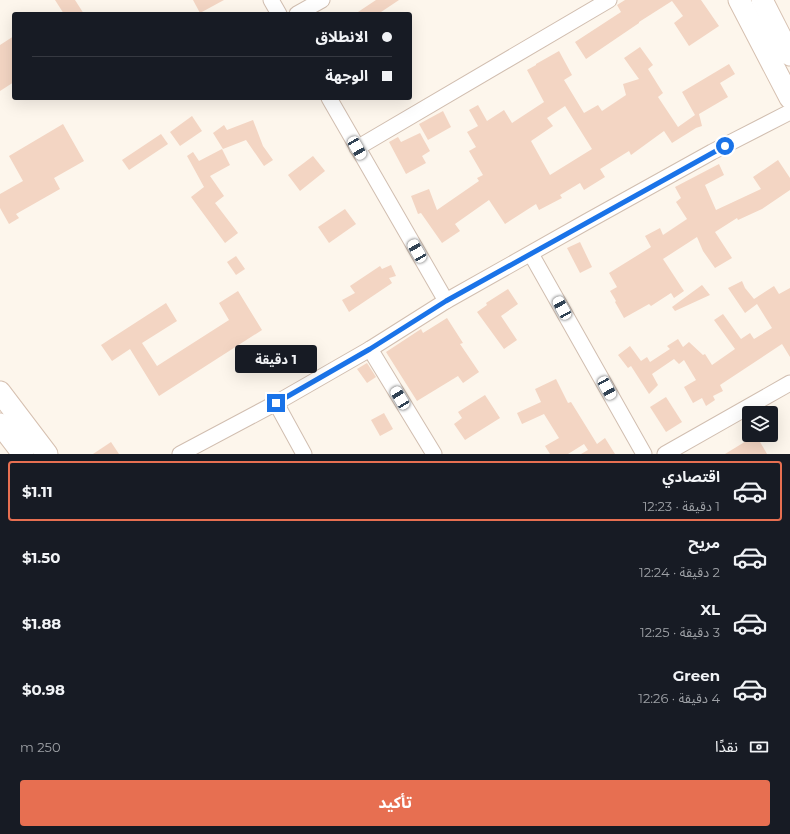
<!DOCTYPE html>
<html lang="ar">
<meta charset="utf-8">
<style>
body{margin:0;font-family:Montserrat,"Noto Sans Arabic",sans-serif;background:#20242c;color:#f1f3f6;direction:rtl;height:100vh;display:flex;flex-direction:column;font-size:15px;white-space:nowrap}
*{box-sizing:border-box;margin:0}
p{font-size:13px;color:#9ea1a6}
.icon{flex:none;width:22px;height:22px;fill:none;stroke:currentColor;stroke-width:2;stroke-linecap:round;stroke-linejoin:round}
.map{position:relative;height:454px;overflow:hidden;direction:ltr}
.sheet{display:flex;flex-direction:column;background:#171b24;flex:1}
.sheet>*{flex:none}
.top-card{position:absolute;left:12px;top:12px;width:400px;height:88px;border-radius:4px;box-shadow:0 4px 16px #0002;direction:rtl;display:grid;align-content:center;height:88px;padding:0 20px;background:#171b24}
.controls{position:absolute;left:742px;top:406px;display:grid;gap:8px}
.controls a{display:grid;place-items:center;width:36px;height:36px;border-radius:4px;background:#171b24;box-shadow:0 4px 16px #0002;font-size:20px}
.end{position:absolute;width:18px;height:18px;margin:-9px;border:5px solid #1a73e8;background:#fff;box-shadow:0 0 0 2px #fff}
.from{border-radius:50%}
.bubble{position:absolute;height:28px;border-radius:4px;background:#171b24;box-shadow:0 4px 16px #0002;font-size:13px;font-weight:700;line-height:28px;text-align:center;direction:rtl}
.car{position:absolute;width:12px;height:24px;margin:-12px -6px;border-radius:5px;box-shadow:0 0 3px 1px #0007;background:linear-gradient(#fff 24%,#345 0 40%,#fff 0 76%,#345 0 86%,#fff 0)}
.top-card b{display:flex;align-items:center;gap:14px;height:38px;font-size:15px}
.top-card b+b{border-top:1px solid #363941}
.top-card i{width:10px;height:10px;background:#f1f3f6}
ul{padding:7px 0 0;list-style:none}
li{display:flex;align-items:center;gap:12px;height:60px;margin:0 8px 6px;padding:0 12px;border:2px solid transparent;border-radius:4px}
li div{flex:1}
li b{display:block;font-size:15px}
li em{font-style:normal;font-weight:700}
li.selected{border-color:#e76f51}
li>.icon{width:36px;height:36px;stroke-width:1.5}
.pay{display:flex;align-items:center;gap:10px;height:44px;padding:0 20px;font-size:15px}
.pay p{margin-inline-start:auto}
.button{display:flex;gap:8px;margin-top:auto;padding:8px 20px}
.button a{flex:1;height:46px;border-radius:4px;background:#e76f51;color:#fff;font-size:16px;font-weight:700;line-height:46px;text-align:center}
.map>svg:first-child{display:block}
</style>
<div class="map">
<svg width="790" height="454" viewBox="0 0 790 454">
<rect width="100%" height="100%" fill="#fdf6ec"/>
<g fill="#f3d5c3" fill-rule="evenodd">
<path d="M55 0H75L84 14H64Z"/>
<path d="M193 0H224L200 13Z"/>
<path d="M376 0H399L378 14H355Z"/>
<path d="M625 0H701L719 26 689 46 674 23 683 16 672 1 639 22V23L586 59 575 42 621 12 617 5Z"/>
<path d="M14 36V82L0 91V45Z"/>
<path d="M640 47 653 65 648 69 663 93 658 97 678 127 695 115 682 92 729 64 735 74 720 83 728 97 699 114 702 126 696 128 672 143 664 131 631 155 629 151 600 169 605 177 584 190 580 183 560 195 562 198 539 210 536 204 505 224 489 200 455 224 460 231 442 243 421 213 418 214 411 196 429 189 437 210 479 181 477 178 483 175 469 151 476 147 467 132 478 126 469 110 478 105 487 121 504 110 512 123 544 102 527 70 536 65V64L559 51 572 75 564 80 584 113 598 105 602 111 626 95 623 84 639 79 624 58ZM565 106 592 149 550 175 531 141 553 126 547 118Z"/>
<path d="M443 111 451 127 428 140 419 124Z"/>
<path d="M192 116 202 131 180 146 170 132Z"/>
<path d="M253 120 263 146 273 160 264 166 246 140 223 149 213 133 224 125 227 130Z"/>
<path d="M63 124 84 161 54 178 60 189 16 214 19 218 9 224 0 208V194L23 181 9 156Z"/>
<path d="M420 133 430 151 422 156 426 163 406 174 389 142 398 137 401 142Z"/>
<path d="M161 134 168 144 129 170 122 160Z"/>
<path d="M222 149 230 165 210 176 224 196 215 203 238 233 225 243 191 197 204 187 187 156 193 152 199 161Z"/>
<path d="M313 156 325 171 300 191 288 175Z"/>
<path d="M778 160 790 178V190L762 209 738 220 737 218 715 232 732 258 715 268 703 251 697 237 663 259 684 291 674 298 671 293 651 306 649 304 624 318 615 302 616 301 610 291 617 287 609 273 651 247 645 236 660 228 663 235 687 219 676 202 681 198 675 187 719 164 724 175 705 185 716 210 761 189 753 177Z"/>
<path d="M345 209 356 224 329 243 318 227Z"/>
<path d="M580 242 592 267 580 273 567 248Z"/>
<path d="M236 256 245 269 236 275 227 262Z"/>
<path d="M391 265 396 276 389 278 392 283 349 312 342 300 355 293 350 286 380 266 382 269Z"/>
<path d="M742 281 745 288 754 299 774 286 779 294 790 288V357L782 344 720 385 723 391 713 396 715 400 706 406 702 398 693 403 684 387 696 380 684 360 679 364 674 359 652 374 658 385 649 394 631 366 628 368 618 355 630 346 641 361 647 357 650 362 670 349 667 346 678 339 683 347 689 342 703 355 705 354 712 365 735 349 714 320 723 314 741 339 750 333 754 339 772 328 757 304 745 313 728 288Z"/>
<path d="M702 285 710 295 675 311 672 307Z"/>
<path d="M508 289 518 304 501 316 517 340 504 349 477 312 487 305 486 303Z"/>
<path d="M238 291 262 330 159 396 130 349 112 361 101 345 166 303 177 321 142 343 157 366 229 320 219 303Z"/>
<path d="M447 318 463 343 460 344 479 372 463 383 458 376 417 401 386 352 421 329 423 333Z"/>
<path d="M367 363 376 377 367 383 357 369Z"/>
<path d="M556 379 568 403 571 402 597 444 605 438 615 454H581L588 450 584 444 568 454H550L545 446 559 438 544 414 522 424 517 413 541 402 535 389Z"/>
<path d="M485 395 500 418 465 440 454 424 462 418 458 412Z"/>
<path d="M666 397 682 422 666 432 650 407Z"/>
<path d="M384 413 393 429 380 436 371 420Z"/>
<path d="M756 435 767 454H725Z"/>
<path d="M111 442 119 454H93Z"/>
</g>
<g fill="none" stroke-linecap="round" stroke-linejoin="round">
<defs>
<g id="street">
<path d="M271 0 279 14"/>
<path d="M297 14 322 0"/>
<path d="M329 98 446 301"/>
<path d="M357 148 609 0"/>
<path d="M531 254 644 454"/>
<path d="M370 349 434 454"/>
<path d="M276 403 304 454"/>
<path d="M180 454 276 403 370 349 446 301 586 222 712 152 790 112"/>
<path d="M665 454 790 383"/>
</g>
<g id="secondary">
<path d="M739 0 790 98"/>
<path d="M762 0 790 55"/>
<path d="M0 392 47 454"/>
<path d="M0 424 23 454"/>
</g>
</defs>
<use href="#street" stroke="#d1beb0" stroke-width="17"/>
<use href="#secondary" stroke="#d6c0b0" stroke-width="23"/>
<use href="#street" stroke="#fff" stroke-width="15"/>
<use href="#secondary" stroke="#fff" stroke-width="21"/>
</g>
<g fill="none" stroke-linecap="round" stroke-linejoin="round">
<path stroke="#1a73e8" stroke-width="5" d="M276 403 370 349 446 301 725 146"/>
</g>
</svg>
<div class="controls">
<a><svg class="icon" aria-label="layers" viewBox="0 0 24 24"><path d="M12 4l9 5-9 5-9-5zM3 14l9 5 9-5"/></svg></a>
</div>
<i class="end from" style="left:725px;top:146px"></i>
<i class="end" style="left:276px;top:403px"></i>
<div class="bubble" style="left:235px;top:345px;width:82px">1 دقيقة</div>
<i class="car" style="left:357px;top:148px;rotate:150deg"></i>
<i class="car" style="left:417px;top:251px;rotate:330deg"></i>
<i class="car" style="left:562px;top:308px;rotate:331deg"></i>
<i class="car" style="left:607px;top:388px;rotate:151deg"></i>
<i class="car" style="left:400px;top:398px;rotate:329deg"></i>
<div class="top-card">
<b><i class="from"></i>الانطلاق</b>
<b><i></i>الوجهة</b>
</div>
</div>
<section class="sheet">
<ul>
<li class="selected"><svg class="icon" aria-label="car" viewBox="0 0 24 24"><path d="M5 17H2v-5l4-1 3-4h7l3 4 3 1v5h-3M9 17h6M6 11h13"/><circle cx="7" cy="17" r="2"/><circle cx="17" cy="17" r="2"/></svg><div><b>اقتصادي</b><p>1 دقيقة · 12:23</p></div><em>$1.11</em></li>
<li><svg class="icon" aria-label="car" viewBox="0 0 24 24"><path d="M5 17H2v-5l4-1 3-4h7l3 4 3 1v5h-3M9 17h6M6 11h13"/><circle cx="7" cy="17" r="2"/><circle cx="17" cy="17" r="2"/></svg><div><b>مريح</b><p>2 دقيقة · 12:24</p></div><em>$1.50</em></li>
<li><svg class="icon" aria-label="car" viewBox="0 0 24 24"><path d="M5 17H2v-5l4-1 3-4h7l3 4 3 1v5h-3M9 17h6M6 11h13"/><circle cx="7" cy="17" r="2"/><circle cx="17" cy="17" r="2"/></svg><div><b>XL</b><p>3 دقيقة · 12:25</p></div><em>$1.88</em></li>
<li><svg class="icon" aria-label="car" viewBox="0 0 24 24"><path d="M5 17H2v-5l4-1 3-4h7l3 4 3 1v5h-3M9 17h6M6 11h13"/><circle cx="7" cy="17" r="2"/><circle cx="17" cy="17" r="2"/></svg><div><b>Green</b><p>4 دقيقة · 12:26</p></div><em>$0.98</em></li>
</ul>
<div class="pay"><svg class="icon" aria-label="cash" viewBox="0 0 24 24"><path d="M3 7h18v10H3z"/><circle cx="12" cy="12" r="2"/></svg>نقدًا<p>250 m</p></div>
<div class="button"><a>تأكيد</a></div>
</section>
